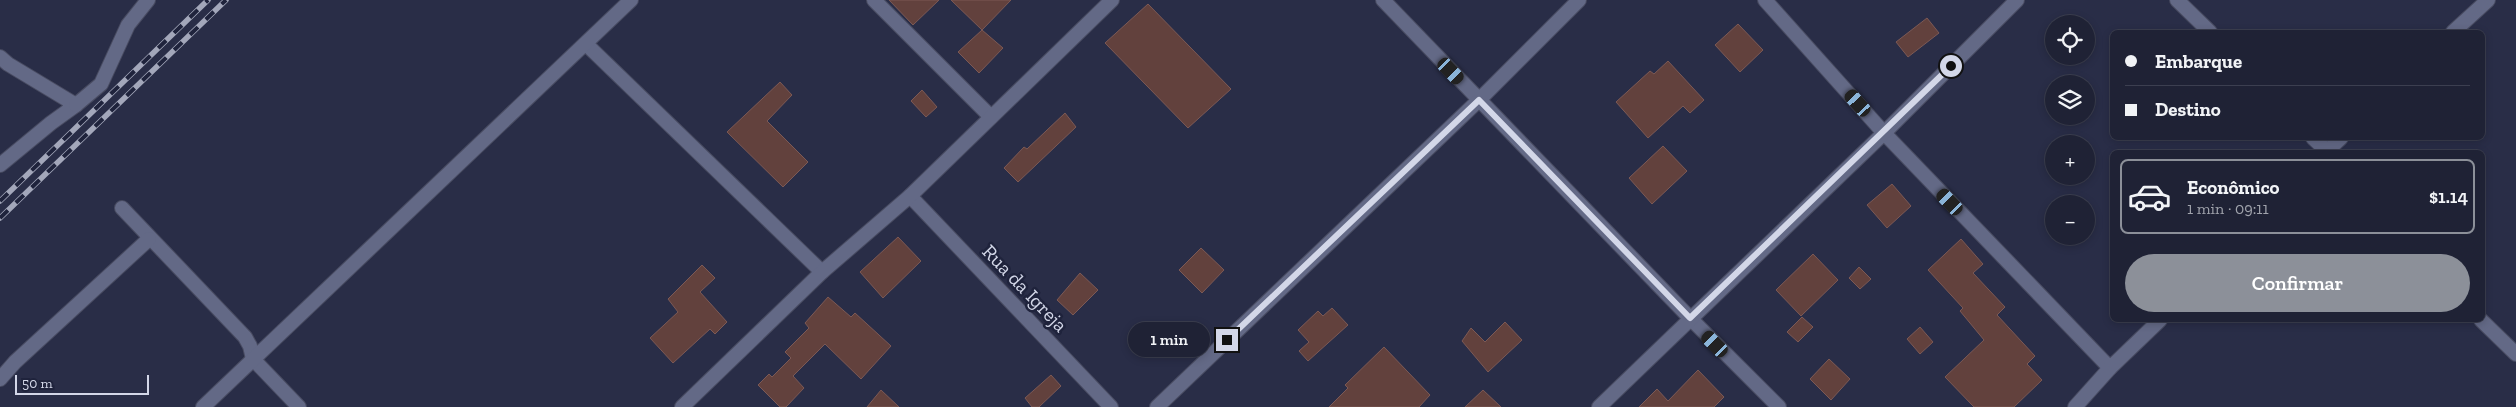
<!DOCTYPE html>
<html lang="pt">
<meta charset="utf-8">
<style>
body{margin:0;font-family:"Zilla Slab",serif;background:#2c2f41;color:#f1f3f6;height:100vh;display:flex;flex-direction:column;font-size:19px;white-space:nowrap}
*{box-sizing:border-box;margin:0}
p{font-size:16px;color:#a1a4ad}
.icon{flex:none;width:28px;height:28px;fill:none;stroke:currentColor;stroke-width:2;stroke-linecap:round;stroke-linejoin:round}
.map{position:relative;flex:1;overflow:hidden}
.side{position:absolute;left:2110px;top:150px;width:375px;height:172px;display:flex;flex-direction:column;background:#1f2235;border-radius:8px;box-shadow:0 2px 8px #0003,0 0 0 1px #3c3f50}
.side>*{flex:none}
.banner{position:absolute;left:2110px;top:30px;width:375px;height:110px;border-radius:8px;box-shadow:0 2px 8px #0003,0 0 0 1px #3c3f50;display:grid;align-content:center;height:110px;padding:0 15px;background:#1f2235}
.buttons{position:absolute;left:2045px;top:15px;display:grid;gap:10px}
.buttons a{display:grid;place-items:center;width:50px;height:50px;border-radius:50%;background:#1f2235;box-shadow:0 2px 8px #0003,0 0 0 1px #3c3f50;font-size:25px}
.scale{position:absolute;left:15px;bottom:12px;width:134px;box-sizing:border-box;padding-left:5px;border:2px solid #d3d7e8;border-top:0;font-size:14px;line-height:18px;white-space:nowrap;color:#d3d7e8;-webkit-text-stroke:4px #1f233c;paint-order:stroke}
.end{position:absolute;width:22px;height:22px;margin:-11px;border:6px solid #d3d7e8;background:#111;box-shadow:0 0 0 2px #111}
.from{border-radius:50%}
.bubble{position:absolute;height:35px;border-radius:18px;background:#1f2235;box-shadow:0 2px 8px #0003,0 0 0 1px #3c3f50;font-size:16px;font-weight:600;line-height:35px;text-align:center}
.car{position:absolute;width:15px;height:30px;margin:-15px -8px;border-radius:6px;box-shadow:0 0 4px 1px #0007;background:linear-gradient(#222 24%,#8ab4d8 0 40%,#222 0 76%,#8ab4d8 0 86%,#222 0)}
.banner b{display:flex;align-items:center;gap:18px;height:48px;font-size:19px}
.banner b+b{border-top:1px solid #3c3f50}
.banner i{width:12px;height:12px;background:#f1f3f6}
ul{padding:9px 0 0;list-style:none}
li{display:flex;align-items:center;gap:15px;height:75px;margin:0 10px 8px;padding:0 5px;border:2px solid transparent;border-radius:8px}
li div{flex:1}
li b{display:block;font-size:19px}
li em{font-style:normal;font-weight:600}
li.on{border-color:#8c9099}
li>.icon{width:45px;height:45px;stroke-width:1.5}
.action{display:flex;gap:10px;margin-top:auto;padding:10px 15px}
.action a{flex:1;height:58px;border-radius:30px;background:#8c9099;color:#fff;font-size:20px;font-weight:600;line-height:58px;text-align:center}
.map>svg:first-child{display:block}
</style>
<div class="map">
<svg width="2516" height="407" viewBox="0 0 2516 407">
<rect width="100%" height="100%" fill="#292d47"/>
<g fill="#62413d" stroke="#7c5955">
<path d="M889 0H939L913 25Z"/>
<path d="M951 0H1011L982 30Z"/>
<path d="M1148 4 1231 89 1188 128 1105 43Z"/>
<path d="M1927 18 1939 33 1908 57 1896 42Z"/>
<path d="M1738 24 1763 50 1740 72 1715 45Z"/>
<path d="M982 30 1003 48 979 73 958 52Z"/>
<path d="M1668 61 1704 100 1690 113 1683 106 1648 138 1616 102 1650 71 1654 74Z"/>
<path d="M780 82 792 95 767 121 808 162 783 187 727 132Z"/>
<path d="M922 90 937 107 926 117 911 101Z"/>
<path d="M1065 113 1076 127 1018 182 1004 168 1024 147 1027 149Z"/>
<path d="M1663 146 1687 171 1652 204 1629 178Z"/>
<path d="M1892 184 1911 206 1887 228 1867 205Z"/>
<path d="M898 237 921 261 883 298 860 272Z"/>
<path d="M1961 239 1983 264 1973 273 2005 307 1997 315 2035 356 2027 364 2042 380 2014 407H1974L1945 377 1984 340 1960 311 1963 308 1928 270Z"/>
<path d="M1201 248 1224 270 1202 293 1179 270Z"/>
<path d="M1813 254 1838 280 1801 316 1776 290Z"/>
<path d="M702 265 715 278 700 292 727 322 715 334 710 329 673 363 650 338 678 312 668 299Z"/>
<path d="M1859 267 1871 279 1860 289 1849 278Z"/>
<path d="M1080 273 1098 290 1073 315 1057 300Z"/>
<path d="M828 297 851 317 855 313 891 346 861 379 825 344 793 376 804 388 786 407H780L758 385 769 374 772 377 791 358 785 352 809 328 805 323Z"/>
<path d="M1332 308 1348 325 1308 361 1299 351 1309 342 1298 330 1318 311 1323 316Z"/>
<path d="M1802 317 1813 327 1798 342 1787 332Z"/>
<path d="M1505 322 1522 340 1488 372 1462 341 1471 328 1485 342Z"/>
<path d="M1920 327 1933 342 1920 354 1907 339Z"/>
<path d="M1384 347 1430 395 1419 407H1329L1348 388 1345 385Z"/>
<path d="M1829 359 1850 379 1831 400 1810 379Z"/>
<path d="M1698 370 1724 397 1714 407H1639L1657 389 1668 401Z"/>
<path d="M1051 375 1061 386 1039 407H1032L1025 398Z"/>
<path d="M881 390 899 407H867Z"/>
<path d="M1483 390 1501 407H1465Z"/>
</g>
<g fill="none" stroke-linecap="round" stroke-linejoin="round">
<defs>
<g id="minor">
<path d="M874 0 991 117"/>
<path d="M1383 0 1690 318 1779 407"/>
<path d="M1765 0 1884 133 2110 368"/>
<path d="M586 44 822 272"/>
<path d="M0 57 8 64 76 105 51 123 0 165"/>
<path d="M76 105 101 84 128 25 148 0"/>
<path d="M910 196 1111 407"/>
<path d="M122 208 245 337 250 346 253 359"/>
<path d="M2481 320 2516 354"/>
<path d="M0 379 15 362 149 239"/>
<path d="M682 407 822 272 910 196 1112 0"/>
<path d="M1157 407 1479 100 1579 0"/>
<path d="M1599 407 1884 133 2017 0"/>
</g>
<g id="tertiary">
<path d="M2177 0 2210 32"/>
<path d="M2313 138 2327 151"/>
<path d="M253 359 299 407"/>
<path d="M203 407 631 0"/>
</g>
<g id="secondary">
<path d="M2453 32 2488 0"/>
<path d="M2326 152 2341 138"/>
<path d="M2075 407 2110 368 2160 320"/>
</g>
</defs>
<use href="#minor" stroke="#484b61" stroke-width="16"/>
<use href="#tertiary" stroke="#484b61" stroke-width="16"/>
<use href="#secondary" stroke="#484b61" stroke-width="16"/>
<use href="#minor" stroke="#636986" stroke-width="14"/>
<use href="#tertiary" stroke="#636986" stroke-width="14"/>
<use href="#secondary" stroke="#636986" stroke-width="14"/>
<defs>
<g id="rail">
<path d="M0 201 208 0"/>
<path d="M0 218 226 0"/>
</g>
</defs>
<use href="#rail" stroke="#a3a7ba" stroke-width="5.5"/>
<use href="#rail" stroke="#1f233c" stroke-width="4" stroke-dasharray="11" stroke-linecap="butt"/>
</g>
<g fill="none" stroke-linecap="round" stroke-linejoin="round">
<path stroke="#d3d7e8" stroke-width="6" d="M1227 340 1479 100 1690 318 1951 66"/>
</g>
<g text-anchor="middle" stroke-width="5" stroke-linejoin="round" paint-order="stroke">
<g font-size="20" fill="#d3d7e8" stroke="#1f233c">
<text transform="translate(1025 288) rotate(46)" y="7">Rua da Igreja</text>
</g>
</g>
</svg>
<div class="buttons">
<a><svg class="icon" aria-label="locate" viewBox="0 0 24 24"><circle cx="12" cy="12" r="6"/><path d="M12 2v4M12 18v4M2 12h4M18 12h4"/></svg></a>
<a><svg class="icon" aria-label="layers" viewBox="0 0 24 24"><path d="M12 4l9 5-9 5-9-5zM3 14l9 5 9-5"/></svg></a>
<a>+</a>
<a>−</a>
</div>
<div class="scale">50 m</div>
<i class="end from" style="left:1951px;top:66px"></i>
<i class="end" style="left:1227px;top:340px"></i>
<div class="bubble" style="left:1128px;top:322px;width:82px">1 min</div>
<i class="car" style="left:1451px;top:71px;rotate:136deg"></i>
<i class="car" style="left:1858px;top:103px;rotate:318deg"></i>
<i class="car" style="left:1950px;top:202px;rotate:316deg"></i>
<i class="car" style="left:1715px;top:344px;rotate:315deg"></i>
<div class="banner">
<b><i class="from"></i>Embarque</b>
<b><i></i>Destino</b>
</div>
<section class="side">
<ul>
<li class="on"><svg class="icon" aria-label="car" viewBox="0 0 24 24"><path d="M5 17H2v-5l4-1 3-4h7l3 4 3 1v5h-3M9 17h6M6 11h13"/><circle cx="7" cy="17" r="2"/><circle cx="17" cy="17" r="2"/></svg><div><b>Econômico</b><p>1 min · 09:11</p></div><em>$1.14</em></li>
</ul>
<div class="action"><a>Confirmar</a></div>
</section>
</div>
